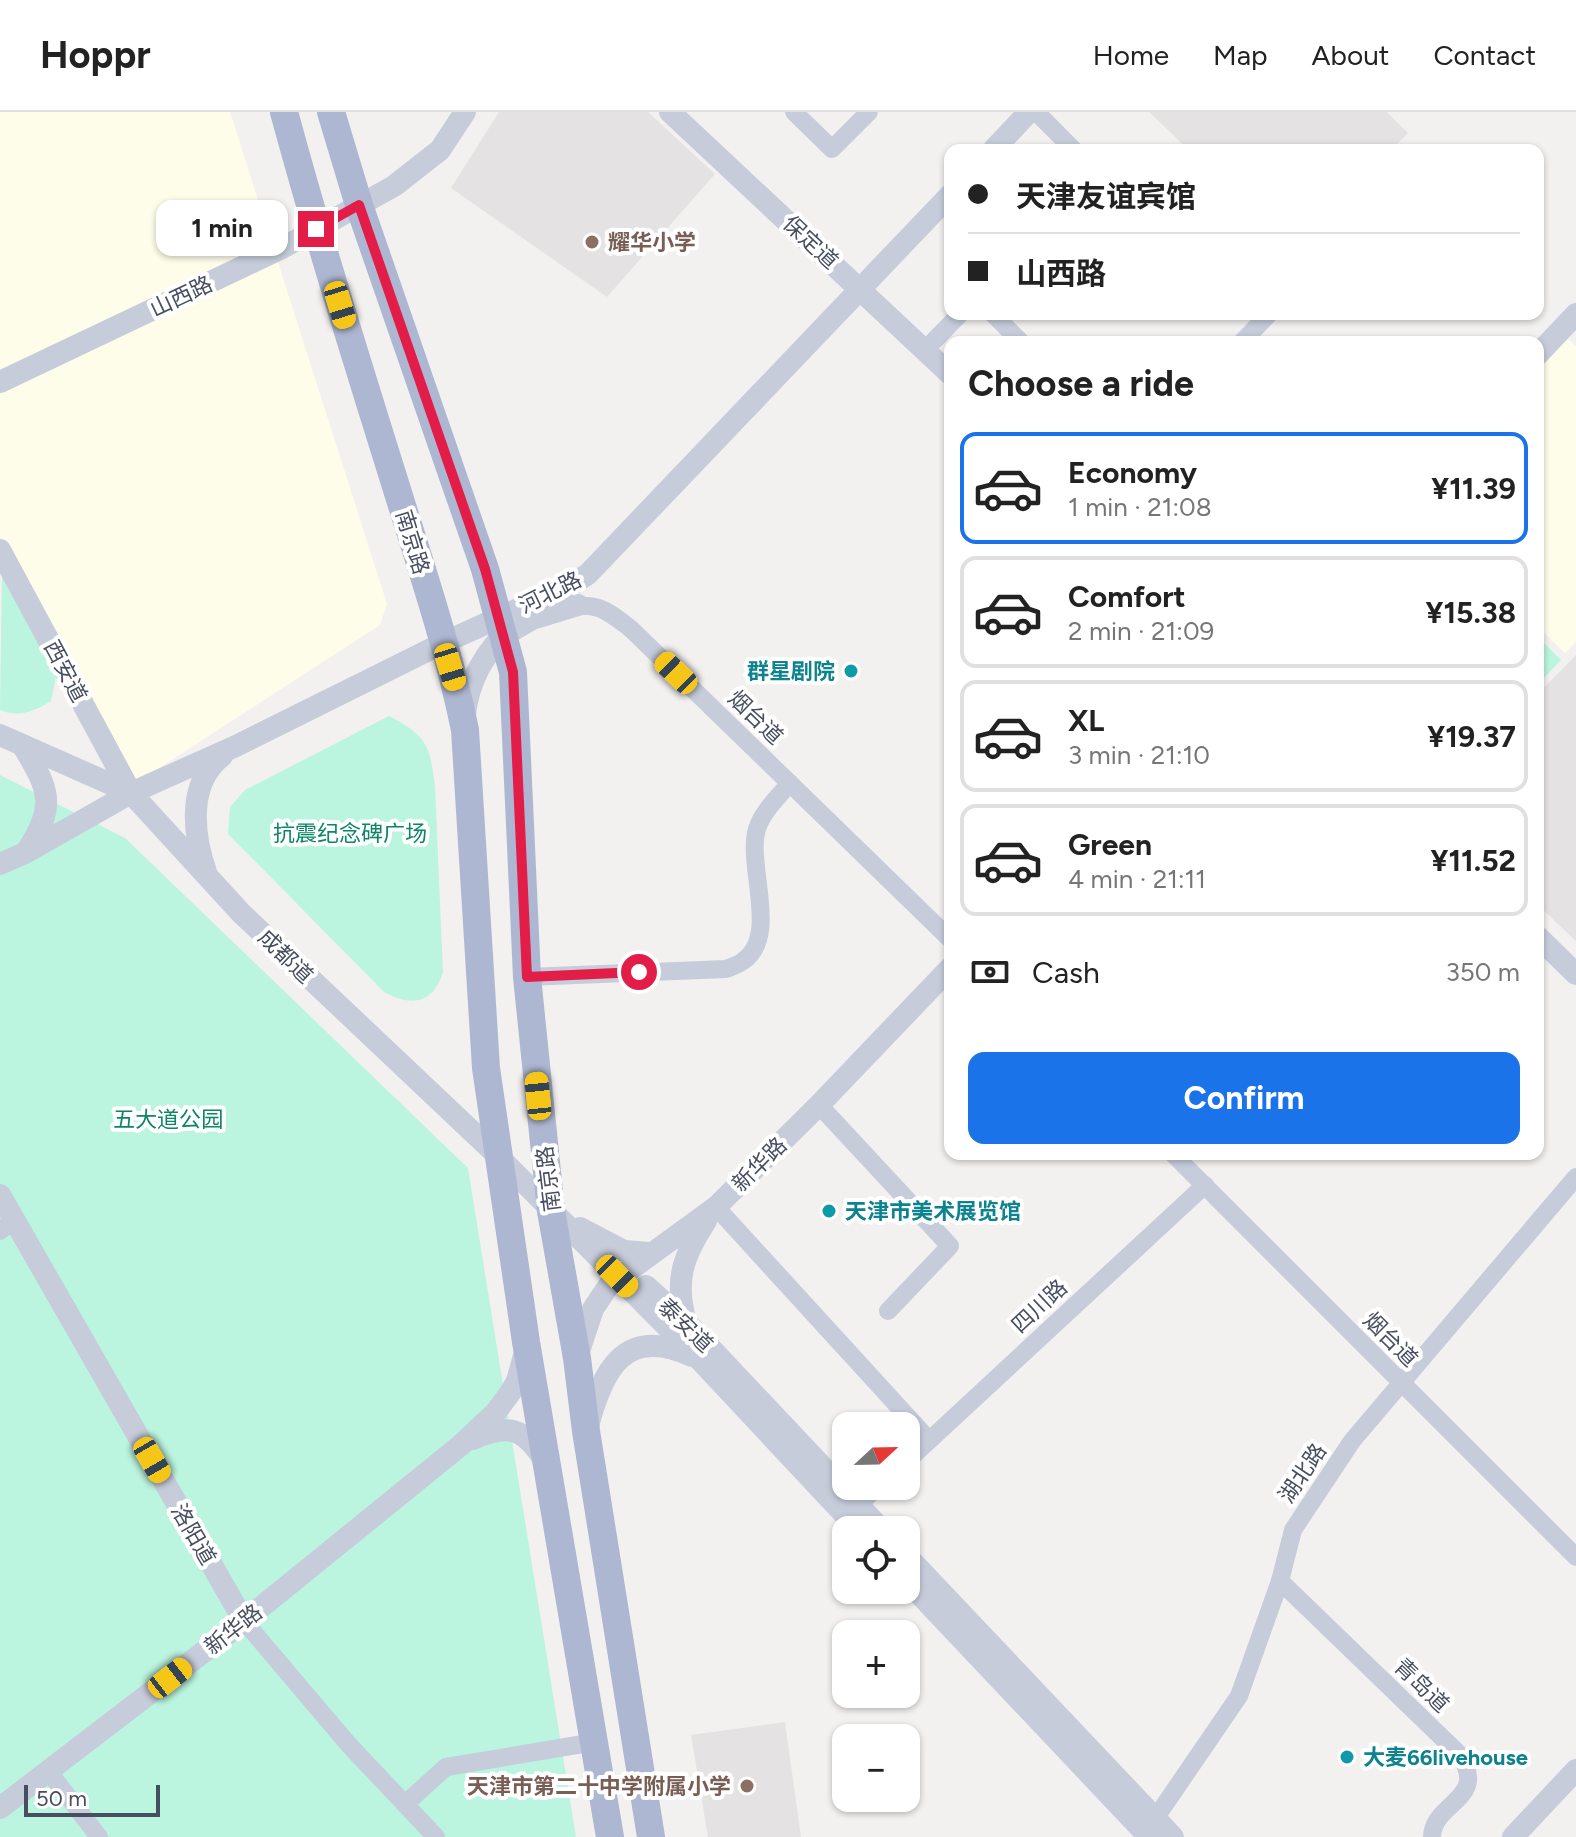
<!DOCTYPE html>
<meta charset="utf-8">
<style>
body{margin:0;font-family:Figtree,"Noto Sans SC",sans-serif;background:#f2f2f2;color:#222;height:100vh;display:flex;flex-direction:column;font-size:30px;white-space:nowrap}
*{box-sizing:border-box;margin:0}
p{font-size:26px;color:#767676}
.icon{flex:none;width:44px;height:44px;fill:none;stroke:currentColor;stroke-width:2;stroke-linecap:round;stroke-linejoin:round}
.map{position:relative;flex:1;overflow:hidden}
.panel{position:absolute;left:944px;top:224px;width:600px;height:824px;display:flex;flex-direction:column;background:#fff;border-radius:16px;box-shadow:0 2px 6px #0004}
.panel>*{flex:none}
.top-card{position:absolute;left:944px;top:32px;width:600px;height:176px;border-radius:16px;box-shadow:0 2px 6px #0004;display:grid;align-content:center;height:176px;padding:0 24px;background:#fff}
.needle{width:52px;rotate:68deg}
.buttons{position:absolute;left:832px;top:1300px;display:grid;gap:16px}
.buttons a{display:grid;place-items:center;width:88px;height:88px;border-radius:16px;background:#fff;box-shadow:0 2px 6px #0004;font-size:40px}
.scale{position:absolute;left:24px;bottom:20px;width:136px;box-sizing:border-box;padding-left:8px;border:4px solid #464e60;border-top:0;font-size:22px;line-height:28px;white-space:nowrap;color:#464e60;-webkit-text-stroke:6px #fff;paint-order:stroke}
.end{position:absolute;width:36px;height:36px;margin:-18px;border:10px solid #e11d48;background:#fff;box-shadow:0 0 0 4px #fff}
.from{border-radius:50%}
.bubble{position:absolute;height:56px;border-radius:16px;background:#fff;box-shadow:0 2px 6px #0004;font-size:26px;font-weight:700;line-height:56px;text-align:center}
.car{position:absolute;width:24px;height:48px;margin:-24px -12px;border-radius:10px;box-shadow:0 0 6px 2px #0007;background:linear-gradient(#f5c518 24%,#345 0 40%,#f5c518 0 76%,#345 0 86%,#f5c518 0)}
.top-card b{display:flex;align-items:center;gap:28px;height:76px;font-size:30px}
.top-card b+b{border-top:2px solid #e0e0e0}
.top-card i{width:20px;height:20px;background:#222}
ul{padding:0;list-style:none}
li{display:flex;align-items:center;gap:24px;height:112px;margin:0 16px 12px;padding:0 8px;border:4px solid #e0e0e0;border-radius:16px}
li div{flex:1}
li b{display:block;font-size:30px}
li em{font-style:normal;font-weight:700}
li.active{border-color:#1a73e8}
li>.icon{width:72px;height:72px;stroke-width:1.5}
h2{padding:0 24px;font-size:36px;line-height:96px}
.pay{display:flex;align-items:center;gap:20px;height:88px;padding:0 24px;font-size:30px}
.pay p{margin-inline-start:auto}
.primary-button{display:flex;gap:16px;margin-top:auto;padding:16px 24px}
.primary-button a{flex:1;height:92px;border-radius:16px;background:#1a73e8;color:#fff;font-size:32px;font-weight:700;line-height:92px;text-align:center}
header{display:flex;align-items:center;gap:48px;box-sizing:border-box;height:112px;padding:0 40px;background:#fff;border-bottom:2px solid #e0e0e0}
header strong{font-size:38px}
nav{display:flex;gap:44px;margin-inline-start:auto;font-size:28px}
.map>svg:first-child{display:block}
</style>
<header>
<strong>Hoppr</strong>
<nav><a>Home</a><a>Map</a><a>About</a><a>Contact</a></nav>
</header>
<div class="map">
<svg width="1576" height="1725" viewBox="0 0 1576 1725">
<rect width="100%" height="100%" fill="#f3f1f0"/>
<g fill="#fefdea">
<path d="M0 0H230L387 492 380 513 133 673 0 428Z"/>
<path d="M1568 227 1576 234V530L1565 541 1538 515V259Z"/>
</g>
<g fill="#e4e2e2">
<path d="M499 0H648L715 62 607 185 451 76Z"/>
<path d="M1149 0H1387L1408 21 1391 38H1189Z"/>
<path d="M1576 543V829L1538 793V582Z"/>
<path d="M785 1610 801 1725H708L691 1623Z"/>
</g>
<g fill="#bbf4df">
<path d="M2 461 57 559 51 589C35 599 19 606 0 598Z"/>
<path d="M1538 525 1561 548 1538 572Z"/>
<path d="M389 604C427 624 430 633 435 675L443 860C433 892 412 895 384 880L228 722 230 695 245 678Z"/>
<path d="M0 663 125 726 468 1056 576 1725H0Z"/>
</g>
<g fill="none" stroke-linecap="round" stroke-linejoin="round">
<g stroke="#c6ccda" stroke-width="18">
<path d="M794 0 832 37 869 0"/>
<path d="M1036 0 1074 38"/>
<path d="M993 202 1021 230"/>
<path d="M1242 230 1269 202"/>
<path d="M925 238 960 202"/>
<path d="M566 495C599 490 606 498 631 517L950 827"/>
<path d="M527 865 726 857C731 855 738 853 743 849 780 824 746 753 757 717 762 700 779 684 790 671"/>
<path d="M819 993 950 1134 888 1199"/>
<path d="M1173 1042 1576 1445"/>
<path d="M716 1095 929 1328"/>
<path d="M0 1119 14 1108"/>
<path d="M906 1350 1205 1073"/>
<path d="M848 1402 879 1374"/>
<path d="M1280 1469 1459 1642C1490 1688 1433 1689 1432 1725"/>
<path d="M244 1509 349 1633 436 1725"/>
<path d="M49 1660 99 1725"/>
<path d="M405 1692 446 1655 595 1630"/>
<path d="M1148 1717 1239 1584 1280 1469 1293 1418 1352 1329 1576 1065"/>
</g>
<g stroke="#c6ccda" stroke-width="22">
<path d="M670 0 950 262"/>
<path d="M993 38 1029 0"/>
<path d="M1538 242 1576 202"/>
<path d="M0 270 282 136 394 74 440 38 465 0"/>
<path d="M0 438 131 681"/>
<path d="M503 524 532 507 578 493"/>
<path d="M465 602C469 567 485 539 512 515"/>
<path d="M0 623 131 681 241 801 498 1044 699 1247 859 1418"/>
<path d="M23 634C50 679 56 693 27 739"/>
<path d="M0 752 25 741 131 681 236 634 443 531 571 473 588 462 950 83"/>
<path d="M206 760C193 722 187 671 222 644"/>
<path d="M1538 825 1576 862"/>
<path d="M0 1083 244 1509"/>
<path d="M580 1116 624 1139 649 1141"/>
<path d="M646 1174 686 1210 882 1418"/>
<path d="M686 1210C674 1169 683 1144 706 1109"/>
<path d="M577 1245 593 1197 609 1173 716 1095 819 993 950 856"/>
<path d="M588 1314C603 1257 625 1213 692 1244"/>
<path d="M473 1327C509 1311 524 1316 545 1349"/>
<path d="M906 1443 1173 1725"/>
<path d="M906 1468 1149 1725"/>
<path d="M0 1696 244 1509 461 1333 496 1300 510 1281 517 1269 525 1240"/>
<path d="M1513 1725 1576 1658"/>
</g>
<g stroke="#aeb7d2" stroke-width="28">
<path d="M284 0C319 129 359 256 399 384 423 461 449 539 465 618L486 956 526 1230 610 1725"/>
<path d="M331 0 359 93 485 457 513 560 527 865 551 1099 577 1246 586 1319 651 1725"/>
</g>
</g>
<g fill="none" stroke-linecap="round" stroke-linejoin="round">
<path stroke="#e11d48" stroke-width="10" d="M316 117 359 93 485 457 513 560 527 865 639 860"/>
</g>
<g fill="#8d6e63" stroke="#fff" stroke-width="3">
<circle cx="592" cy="130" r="8"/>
<circle cx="747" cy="1674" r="8"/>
</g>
<g fill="#0f9aa8" stroke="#fff" stroke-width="3">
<circle cx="851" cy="559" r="8"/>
<circle cx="829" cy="1099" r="8"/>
<circle cx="1347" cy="1645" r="8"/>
</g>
<g text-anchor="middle" stroke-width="8" stroke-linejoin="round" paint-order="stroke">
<g font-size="22" font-weight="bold" fill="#785e54" stroke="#fff" text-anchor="start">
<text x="608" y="138">耀华小学</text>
<text x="731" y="1682" text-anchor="end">天津市第二十中学附属小学</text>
</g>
<g font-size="22" fill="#464e60" stroke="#fff">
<text transform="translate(811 130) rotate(43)" y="8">保定道</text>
<text transform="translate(181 184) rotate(-25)" y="8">山西路</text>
<text transform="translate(413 430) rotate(73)" y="8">南京路</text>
<text transform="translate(550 480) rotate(-26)" y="8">河北路</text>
<text transform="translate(66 559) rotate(62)" y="8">西安道</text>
<text transform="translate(756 605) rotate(44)" y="8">烟台道</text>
<text transform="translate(286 844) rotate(44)" y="8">成都道</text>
<text transform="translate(759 1052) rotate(-45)" y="8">新华路</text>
<text transform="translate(548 1067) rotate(-97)" y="8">南京路</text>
<text transform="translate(1039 1194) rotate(-43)" y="8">四川路</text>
<text transform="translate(686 1213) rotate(44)" y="8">泰安道</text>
<text transform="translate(1391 1227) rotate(45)" y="8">烟台道</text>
<text transform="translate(1302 1361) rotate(-56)" y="8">湖北路</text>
<text transform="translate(194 1422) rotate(60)" y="8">洛阳道</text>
<text transform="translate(233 1517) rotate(-38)" y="8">新华路</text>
<text transform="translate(1422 1573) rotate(44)" y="8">青岛道</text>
</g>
<g font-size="22" font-weight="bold" fill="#0d838f" stroke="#fff" text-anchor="start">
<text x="835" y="567" text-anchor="end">群星剧院</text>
<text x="845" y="1107">天津市美术展览馆</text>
<text x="1363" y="1653">大麦66livehouse</text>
</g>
<g font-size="22" fill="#0d8666" stroke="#fff">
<text x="350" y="729">抗震纪念碑广场</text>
<text x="168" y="1015">五大道公园</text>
</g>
</g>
</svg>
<div class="buttons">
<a><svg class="needle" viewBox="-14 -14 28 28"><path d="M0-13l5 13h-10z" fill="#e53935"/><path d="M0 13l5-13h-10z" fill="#767676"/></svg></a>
<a><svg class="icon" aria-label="locate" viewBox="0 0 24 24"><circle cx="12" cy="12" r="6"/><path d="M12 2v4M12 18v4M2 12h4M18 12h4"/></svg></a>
<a>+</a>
<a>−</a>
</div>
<div class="scale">50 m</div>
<i class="end from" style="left:639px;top:860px"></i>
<i class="end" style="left:316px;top:117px"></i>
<div class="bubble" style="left:156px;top:88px;width:132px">1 min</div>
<i class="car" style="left:340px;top:193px;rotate:163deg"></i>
<i class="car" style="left:450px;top:555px;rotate:163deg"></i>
<i class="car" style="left:676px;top:561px;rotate:314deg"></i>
<i class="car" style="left:538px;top:984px;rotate:354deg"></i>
<i class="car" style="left:617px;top:1164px;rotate:135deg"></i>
<i class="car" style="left:152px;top:1348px;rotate:150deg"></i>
<i class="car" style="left:170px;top:1566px;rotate:52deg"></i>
<div class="top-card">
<b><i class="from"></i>天津友谊宾馆</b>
<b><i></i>山西路</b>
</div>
<section class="panel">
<h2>Choose a ride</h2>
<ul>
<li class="active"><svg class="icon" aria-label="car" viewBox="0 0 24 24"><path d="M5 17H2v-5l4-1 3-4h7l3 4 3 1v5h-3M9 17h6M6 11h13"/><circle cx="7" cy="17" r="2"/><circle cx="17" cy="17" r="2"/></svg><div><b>Economy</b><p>1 min · 21:08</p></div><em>¥11.39</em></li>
<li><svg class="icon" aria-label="car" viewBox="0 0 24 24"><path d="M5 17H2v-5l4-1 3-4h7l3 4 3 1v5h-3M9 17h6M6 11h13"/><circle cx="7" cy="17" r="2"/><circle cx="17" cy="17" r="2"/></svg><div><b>Comfort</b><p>2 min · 21:09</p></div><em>¥15.38</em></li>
<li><svg class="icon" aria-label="car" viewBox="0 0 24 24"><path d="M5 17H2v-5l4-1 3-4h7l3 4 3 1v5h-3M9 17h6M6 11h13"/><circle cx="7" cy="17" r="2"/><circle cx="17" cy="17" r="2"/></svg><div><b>XL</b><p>3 min · 21:10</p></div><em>¥19.37</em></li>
<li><svg class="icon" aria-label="car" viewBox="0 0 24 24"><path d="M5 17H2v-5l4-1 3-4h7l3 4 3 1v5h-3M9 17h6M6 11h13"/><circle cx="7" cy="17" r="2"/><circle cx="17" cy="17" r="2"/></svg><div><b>Green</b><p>4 min · 21:11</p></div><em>¥11.52</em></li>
</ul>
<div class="pay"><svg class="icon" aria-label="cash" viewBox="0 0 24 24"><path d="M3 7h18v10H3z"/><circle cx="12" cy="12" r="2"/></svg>Cash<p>350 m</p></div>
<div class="primary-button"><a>Confirm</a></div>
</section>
</div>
